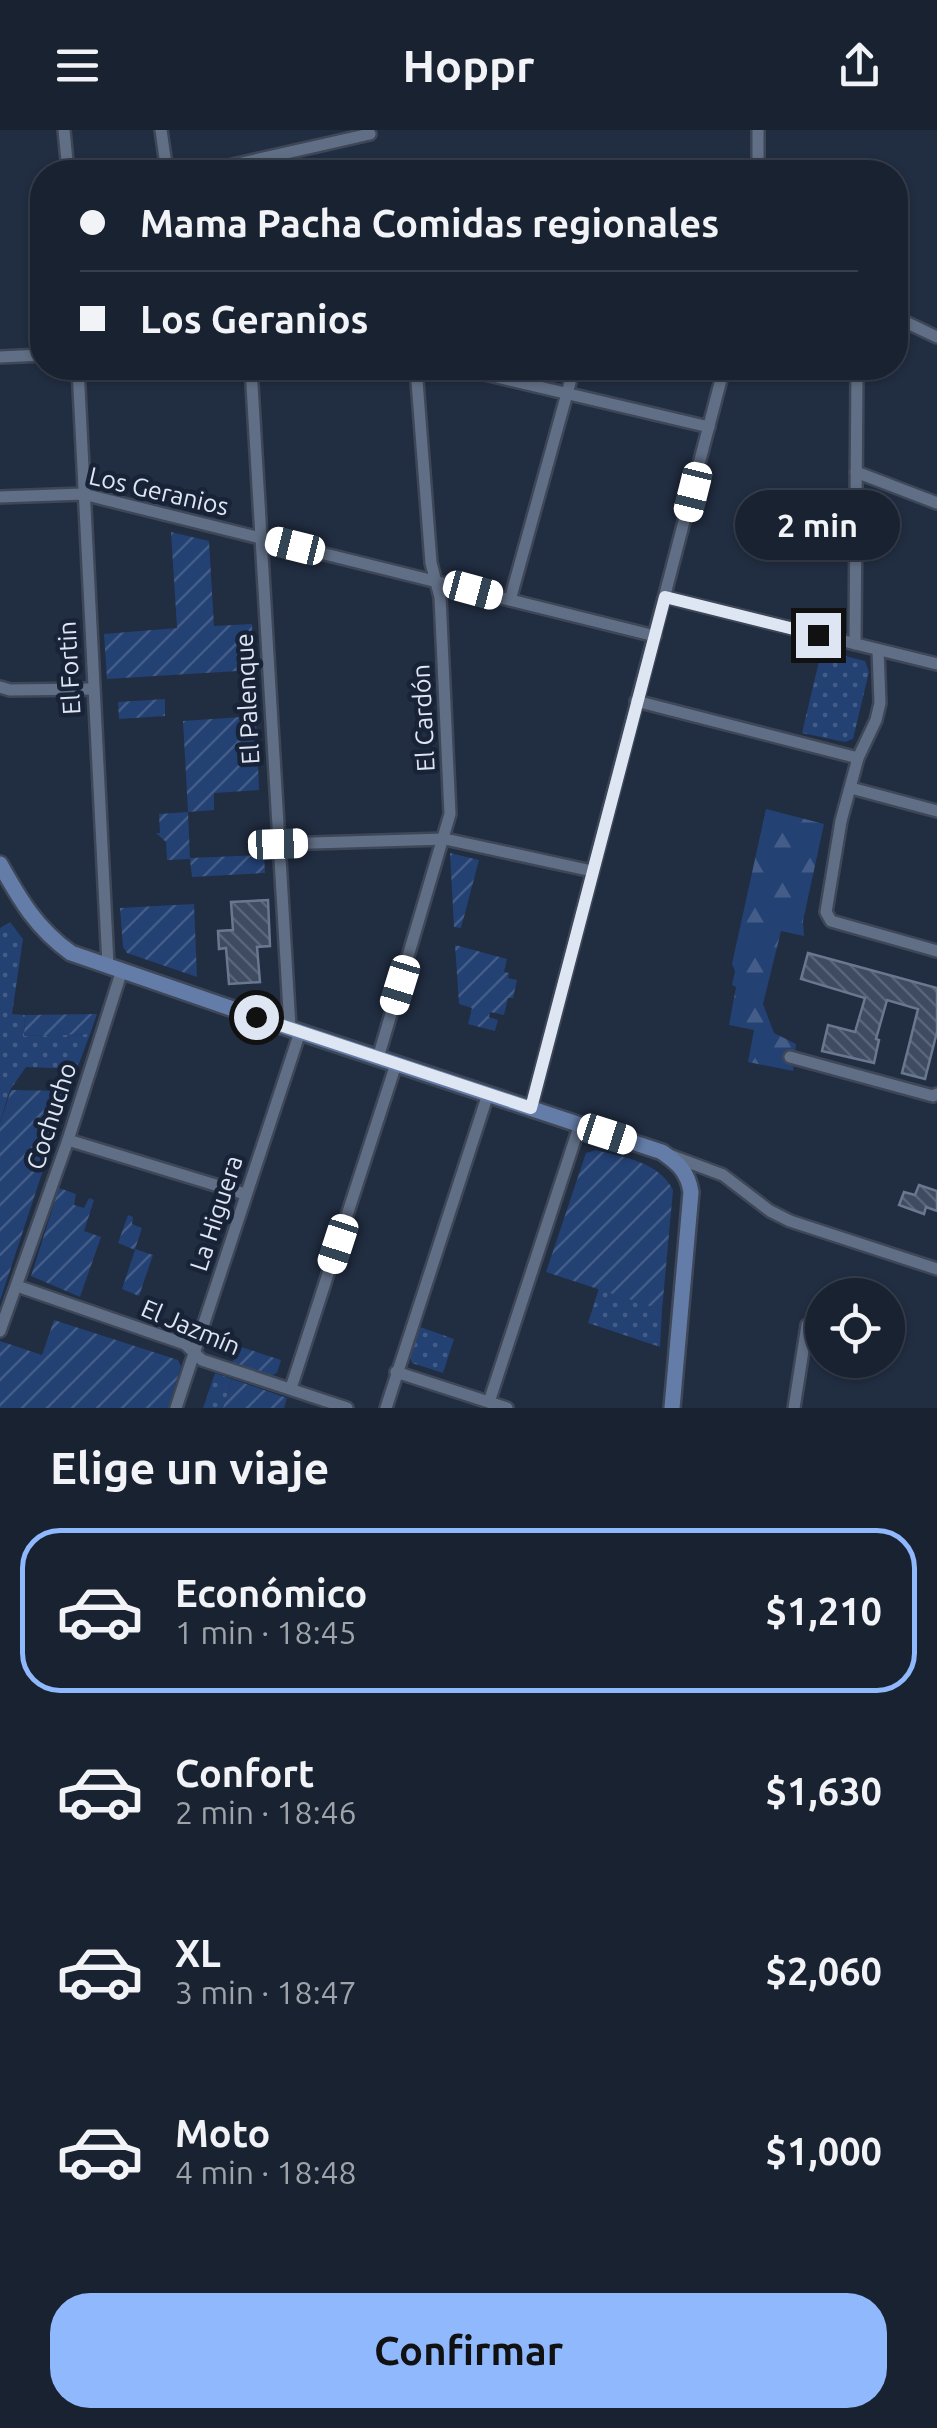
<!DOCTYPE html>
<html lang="es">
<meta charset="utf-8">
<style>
body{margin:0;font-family:Ubuntu,sans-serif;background:#262f3d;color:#f1f3f6;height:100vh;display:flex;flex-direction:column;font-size:38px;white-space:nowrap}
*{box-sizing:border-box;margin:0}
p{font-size:32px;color:#9fa4ab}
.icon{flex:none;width:55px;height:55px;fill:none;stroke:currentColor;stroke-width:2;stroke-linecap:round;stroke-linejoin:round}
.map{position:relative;height:1278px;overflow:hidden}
.sheet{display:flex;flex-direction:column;background:#192231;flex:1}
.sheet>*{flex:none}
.guide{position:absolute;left:30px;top:30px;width:878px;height:220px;border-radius:40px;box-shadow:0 2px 8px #0004,0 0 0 2px #373f4d;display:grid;align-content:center;height:220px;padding:0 50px;background:#192231}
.tools{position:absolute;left:805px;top:1148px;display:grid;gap:20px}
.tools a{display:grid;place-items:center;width:100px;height:100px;border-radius:50%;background:#192231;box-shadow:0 2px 8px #0004,0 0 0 2px #373f4d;font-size:50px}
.end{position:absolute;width:45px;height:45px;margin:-22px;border:12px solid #dee6f3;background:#111;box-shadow:0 0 0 5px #111}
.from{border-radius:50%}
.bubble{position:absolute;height:70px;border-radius:35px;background:#192231;box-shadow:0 2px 8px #0004,0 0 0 2px #373f4d;font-size:32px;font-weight:600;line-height:70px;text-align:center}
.car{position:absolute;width:30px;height:60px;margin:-30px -15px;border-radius:12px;box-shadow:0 0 8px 2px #0007;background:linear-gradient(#fff 24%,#345 0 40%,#fff 0 76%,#345 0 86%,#fff 0)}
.guide b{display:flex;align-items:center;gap:35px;height:95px;font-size:38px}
.guide b+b{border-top:2px solid #373f4d}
.guide i{width:25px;height:25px;background:#f1f3f6}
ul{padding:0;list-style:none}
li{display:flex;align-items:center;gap:30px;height:165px;margin:0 20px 15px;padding:0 30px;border:5px solid transparent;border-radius:40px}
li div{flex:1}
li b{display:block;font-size:38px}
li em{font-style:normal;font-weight:600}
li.on{border-color:#90b8fd}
li>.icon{width:90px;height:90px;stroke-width:1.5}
h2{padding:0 50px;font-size:45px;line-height:120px}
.button{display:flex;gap:20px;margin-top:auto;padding:20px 50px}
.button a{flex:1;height:115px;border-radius:40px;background:#90b8fd;color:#111;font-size:40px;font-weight:600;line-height:115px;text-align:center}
header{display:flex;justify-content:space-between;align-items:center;height:130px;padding:0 50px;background:#192231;font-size:45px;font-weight:600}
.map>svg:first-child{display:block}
</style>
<header><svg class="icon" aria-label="menu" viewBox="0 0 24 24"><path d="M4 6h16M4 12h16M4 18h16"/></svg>Hoppr<svg class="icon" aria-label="share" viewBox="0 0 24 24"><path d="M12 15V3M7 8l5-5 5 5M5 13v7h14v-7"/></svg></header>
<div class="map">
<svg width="937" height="1278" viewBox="0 0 937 1278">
<defs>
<pattern id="grass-dots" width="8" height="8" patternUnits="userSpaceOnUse" patternTransform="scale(2.5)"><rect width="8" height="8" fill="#244174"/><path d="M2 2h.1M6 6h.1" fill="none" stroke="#435c88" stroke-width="1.8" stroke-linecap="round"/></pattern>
<pattern id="forest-firs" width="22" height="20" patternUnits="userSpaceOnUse" patternTransform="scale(2.5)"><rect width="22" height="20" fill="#244174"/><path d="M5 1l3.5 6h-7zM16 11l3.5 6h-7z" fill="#435c88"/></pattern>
<pattern id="garden-furrows" width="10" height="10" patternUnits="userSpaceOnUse" patternTransform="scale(2.5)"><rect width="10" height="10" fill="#244174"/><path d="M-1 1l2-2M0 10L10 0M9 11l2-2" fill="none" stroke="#435c88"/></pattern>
<pattern id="building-back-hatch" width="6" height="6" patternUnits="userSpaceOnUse" patternTransform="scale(2.5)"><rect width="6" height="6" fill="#3e4b61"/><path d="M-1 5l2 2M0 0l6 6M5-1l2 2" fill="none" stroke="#596578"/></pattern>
</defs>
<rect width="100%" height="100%" fill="#212d41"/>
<g fill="url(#grass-dots)">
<path d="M825 521 865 531 869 542 853 609 845 612 802 603 820 527Z"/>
<path d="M10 792 23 809 12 884 25 885 24 906 90 904 77 939 26 937 10 960 0 992V1014V798Z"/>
<path d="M599 1158 662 1180 660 1217 588 1193Z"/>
<path d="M420 1197 454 1209 443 1243 412 1233 410 1227Z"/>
<path d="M215 1243 232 1249 223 1278H203Z"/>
</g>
<path fill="url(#forest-firs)" d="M766 679 824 694 803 791 804 806 781 801 763 874 774 903 796 914 793 941 748 932 754 900 729 895 736 857 732 855 735 841 732 834Z"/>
<g fill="url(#garden-furrows)">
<path d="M171 402 209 411 214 496 252 494 254 540 107 549 104 504 177 498Z"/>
<path d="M165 569V586L119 589 118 572Z"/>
<path d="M256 586 259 660 214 663V680L188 682 190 728 264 725 265 743 192 747 190 729 167 730 166 712 156 703H160L159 684 188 682 183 591Z"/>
<path d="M450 723 479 730 461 798 454 797Z"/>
<path d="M194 774 197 847 127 823 123 817 120 778Z"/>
<path d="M455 815 507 829 504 842 509 843 508 848 517 850 513 868H508L504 885 490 882 489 887 498 890 495 901 468 894 472 878 459 874Z"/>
<path d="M97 884 90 904 24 906 25 885Z"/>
<path d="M11 960 69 961 0 1171V993Z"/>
<path d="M596 1020C625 1028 658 1031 673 1060L662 1180 546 1142 586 1023Z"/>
<path d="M59 1058 76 1064 74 1075 84 1078 89 1068 94 1070 84 1101 101 1107 80 1167 31 1146Z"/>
<path d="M128 1085 133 1087 132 1094 142 1098 135 1119 153 1125 139 1166 122 1159 135 1120 118 1113Z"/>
<path d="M54 1190 178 1230 181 1236 168 1278H0V1211L42 1225Z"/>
<path d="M238 1216 281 1230 277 1243 270 1246 232 1233Z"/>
<path d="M232 1249 287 1268 284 1278H223Z"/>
</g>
<g fill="url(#building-back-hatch)" stroke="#6a788f" stroke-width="2.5">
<path d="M268 770 270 816 257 817 260 852 229 854 226 818 219 819 218 801 233 800 231 772Z"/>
<path d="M808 823 937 858V902L925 949 902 943 918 879 887 870 876 909 879 910 874 933 822 921 828 895 855 902 865 868 801 849Z"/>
<path d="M919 1055 937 1061V1081L926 1077 924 1084 899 1075 904 1062 915 1065Z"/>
</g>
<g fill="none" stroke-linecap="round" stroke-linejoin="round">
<defs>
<g id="street">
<path d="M64 0 68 42"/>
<path d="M161 0 167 42"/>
<path d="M202 42 370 4"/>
<path d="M758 42V0"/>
<path d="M895 187 937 207"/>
<path d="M0 227 42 225"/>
<path d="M78 238 108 835"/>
<path d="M251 238 290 898"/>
<path d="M459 238 709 297"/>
<path d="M856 342 937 373"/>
<path d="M0 367 83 364 655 506"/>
<path d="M665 467 937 534"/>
<path d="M510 470 574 238"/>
<path d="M855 514 857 238"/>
<path d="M878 520 880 573 876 590 858 628 841 691 826 782 831 791 937 821"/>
<path d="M0 557 10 560 93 559"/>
<path d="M636 571 858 628"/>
<path d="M851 658 937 681"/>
<path d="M279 714 445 709 592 741"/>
<path d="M790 927 933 966 937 964"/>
<path d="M378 928 450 684 440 467 431 433 416 238"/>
<path d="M531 978 724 238"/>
<path d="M68 1010 245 1064"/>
<path d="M672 1026 723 1045 770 1081 790 1091 937 1139"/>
<path d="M17 1156 185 1214 202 1230 347 1278"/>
<path d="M0 1201 68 1010 122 840"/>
<path d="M396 1242 507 1278"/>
<path d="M291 1258 396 934"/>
<path d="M489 1272 580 994"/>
<path d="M176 1278 300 902"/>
<path d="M386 1278 488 964"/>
<path d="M794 1278 807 1195"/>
</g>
<path id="secondary" d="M0 734C20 770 37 799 71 823L300 902 662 1022C678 1033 688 1042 691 1062L672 1278"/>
</defs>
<use href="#street" stroke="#3e4758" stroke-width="16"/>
<use href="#secondary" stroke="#3e4758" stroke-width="20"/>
<use href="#street" stroke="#616f86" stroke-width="11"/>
<use href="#secondary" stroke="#647da8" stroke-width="15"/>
</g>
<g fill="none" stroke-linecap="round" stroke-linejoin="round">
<path stroke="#dee6f3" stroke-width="12" d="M256 887 531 978 665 467 818 505"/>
</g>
<g text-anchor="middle" stroke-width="9" stroke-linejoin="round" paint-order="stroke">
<g font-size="25" fill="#dee6f3" stroke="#182337">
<text transform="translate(159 361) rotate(13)" y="9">Los Geranios</text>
<text transform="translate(69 538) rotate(-93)" y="9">El Fortin</text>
<text transform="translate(247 569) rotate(-93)" y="9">El Palenque</text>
<text transform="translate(423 588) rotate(-93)" y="9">El Cardón</text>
<text transform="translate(51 986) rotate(-72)" y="9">Cochucho</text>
<text transform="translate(216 1083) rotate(-72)" y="9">La Higuera</text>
<text transform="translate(191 1197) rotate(23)" y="9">El Jazmín</text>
</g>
</g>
</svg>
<div class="tools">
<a><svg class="icon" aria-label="locate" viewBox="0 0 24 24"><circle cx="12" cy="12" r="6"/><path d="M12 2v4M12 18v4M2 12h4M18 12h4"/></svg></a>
</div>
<i class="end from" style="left:256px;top:887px"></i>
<i class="end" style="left:818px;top:505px"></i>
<div class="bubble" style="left:735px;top:360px;width:165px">2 min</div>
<i class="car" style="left:693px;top:362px;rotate:194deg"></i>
<i class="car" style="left:295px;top:416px;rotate:284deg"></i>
<i class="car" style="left:473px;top:460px;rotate:105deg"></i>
<i class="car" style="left:278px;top:714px;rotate:88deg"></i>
<i class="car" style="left:400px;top:855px;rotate:197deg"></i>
<i class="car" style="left:607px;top:1004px;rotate:108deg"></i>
<i class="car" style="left:338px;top:1114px;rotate:198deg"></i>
<div class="guide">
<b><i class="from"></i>Mama Pacha Comidas regionales</b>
<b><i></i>Los Geranios</b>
</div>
</div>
<section class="sheet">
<h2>Elige un viaje</h2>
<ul>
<li class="on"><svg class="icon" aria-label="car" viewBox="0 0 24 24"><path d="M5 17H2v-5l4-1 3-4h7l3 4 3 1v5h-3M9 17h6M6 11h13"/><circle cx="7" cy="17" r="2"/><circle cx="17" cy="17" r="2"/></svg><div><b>Económico</b><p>1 min · 18:45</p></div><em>$1,210</em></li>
<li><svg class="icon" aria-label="car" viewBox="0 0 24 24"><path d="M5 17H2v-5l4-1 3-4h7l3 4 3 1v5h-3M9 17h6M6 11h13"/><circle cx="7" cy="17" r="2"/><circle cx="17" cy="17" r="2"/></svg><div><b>Confort</b><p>2 min · 18:46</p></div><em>$1,630</em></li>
<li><svg class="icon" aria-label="car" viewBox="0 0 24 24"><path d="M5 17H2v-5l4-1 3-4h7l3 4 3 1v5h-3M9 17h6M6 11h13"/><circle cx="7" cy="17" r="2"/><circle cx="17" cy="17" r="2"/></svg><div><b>XL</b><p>3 min · 18:47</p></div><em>$2,060</em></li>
<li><svg class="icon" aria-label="car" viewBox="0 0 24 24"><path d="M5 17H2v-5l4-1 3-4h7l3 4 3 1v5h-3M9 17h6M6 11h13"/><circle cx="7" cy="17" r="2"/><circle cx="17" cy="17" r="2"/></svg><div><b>Moto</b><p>4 min · 18:48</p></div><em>$1,000</em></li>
</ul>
<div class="button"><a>Confirmar</a></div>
</section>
